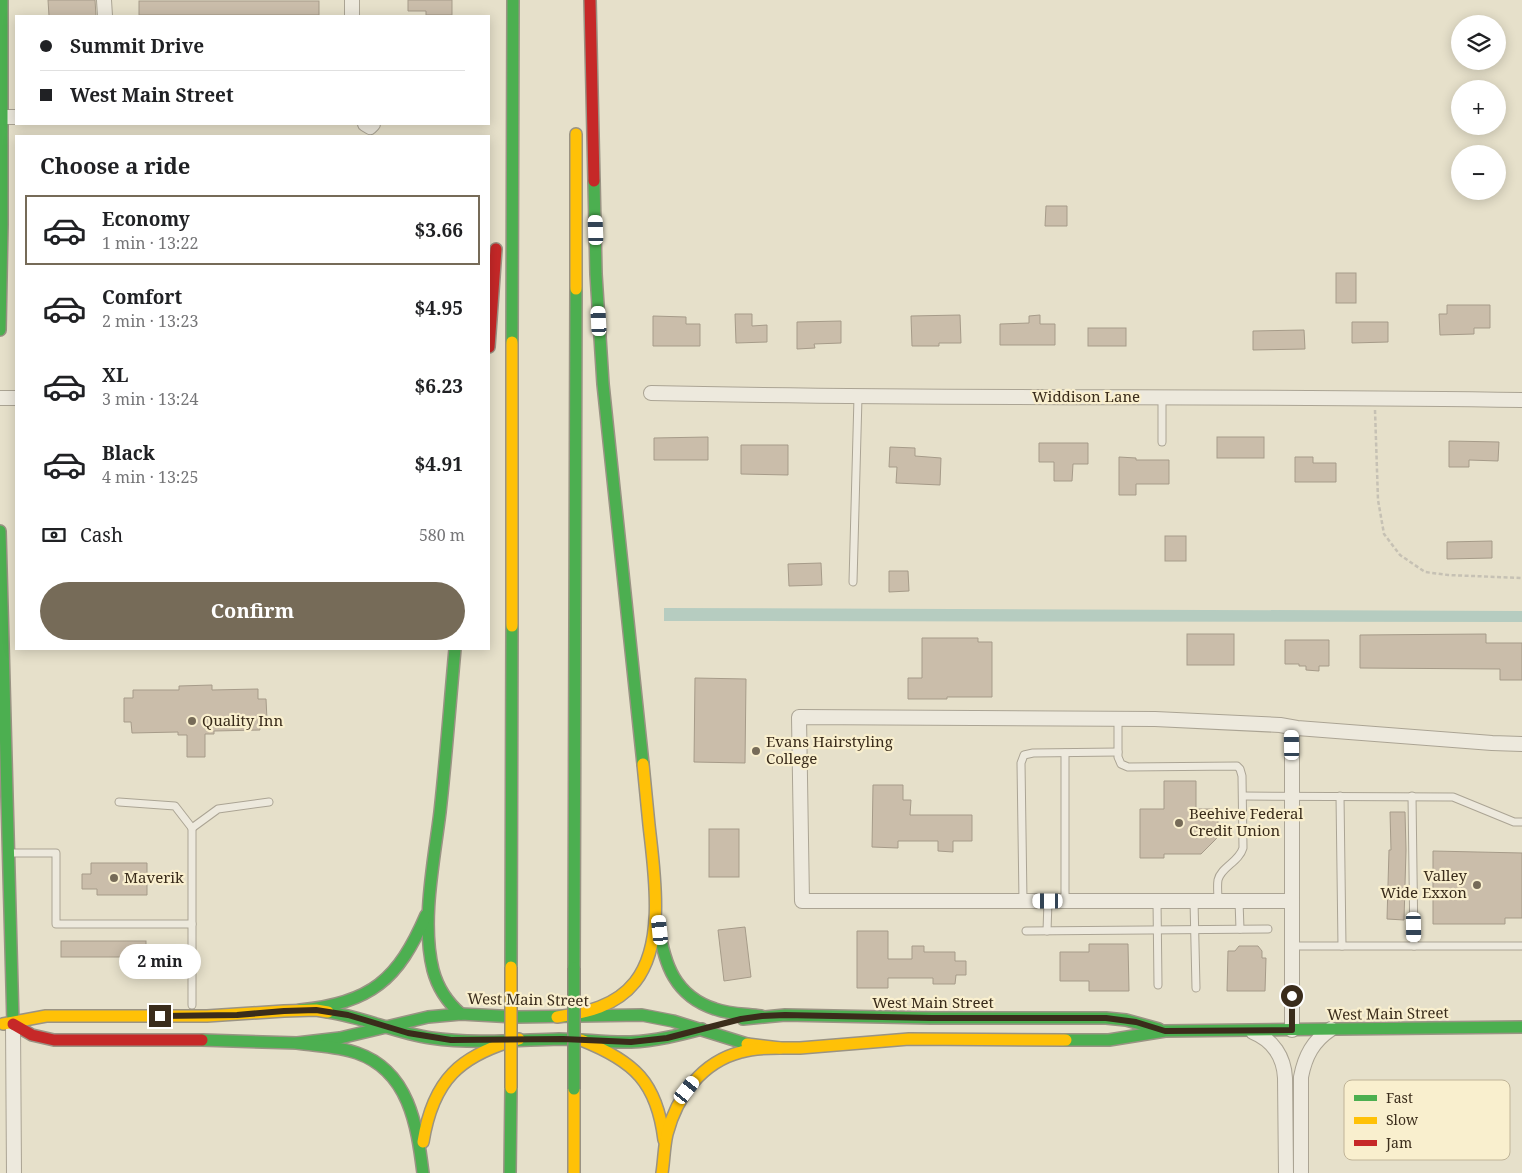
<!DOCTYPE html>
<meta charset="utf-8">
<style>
body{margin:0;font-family:"Noto Serif",serif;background:#f2f2f2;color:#202124;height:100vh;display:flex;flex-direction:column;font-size:19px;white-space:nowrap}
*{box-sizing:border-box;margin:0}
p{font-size:16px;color:#757577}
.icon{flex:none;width:28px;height:28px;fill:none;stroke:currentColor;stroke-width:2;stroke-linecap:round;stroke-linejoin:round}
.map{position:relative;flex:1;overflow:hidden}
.sheet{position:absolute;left:15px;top:135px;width:475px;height:515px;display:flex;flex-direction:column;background:#fff;border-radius:0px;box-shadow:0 2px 12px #0003}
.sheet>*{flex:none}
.top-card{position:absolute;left:15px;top:15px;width:475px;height:110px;border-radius:0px;box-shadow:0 2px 12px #0003;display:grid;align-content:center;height:110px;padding:0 25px;background:#fff}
.buttons{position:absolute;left:1451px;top:15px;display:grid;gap:10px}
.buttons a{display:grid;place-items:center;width:55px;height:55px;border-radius:50%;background:#fff;box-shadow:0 2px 12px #0003;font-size:25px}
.end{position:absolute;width:22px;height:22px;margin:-11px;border:6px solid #3a2c1b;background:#fff;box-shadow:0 0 0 2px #fff}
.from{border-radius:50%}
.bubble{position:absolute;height:35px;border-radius:18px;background:#fff;box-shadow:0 2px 12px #0003;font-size:16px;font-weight:700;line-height:35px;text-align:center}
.car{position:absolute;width:15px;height:30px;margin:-15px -8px;border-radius:6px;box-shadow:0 0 4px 1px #0007;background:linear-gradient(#fff 24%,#345 0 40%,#fff 0 76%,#345 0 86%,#fff 0)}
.top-card b{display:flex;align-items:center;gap:18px;height:48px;font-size:19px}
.top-card b+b{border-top:1px solid #e0e0e0}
.top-card i{width:12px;height:12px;background:#202124}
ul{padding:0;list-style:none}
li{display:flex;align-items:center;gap:15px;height:70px;margin:0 10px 8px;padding:0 15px;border:2px solid transparent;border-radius:0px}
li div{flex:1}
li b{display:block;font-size:19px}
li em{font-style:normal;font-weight:700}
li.on{border-color:#766b58}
li>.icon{width:45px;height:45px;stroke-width:1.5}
h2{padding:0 25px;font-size:22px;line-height:60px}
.pay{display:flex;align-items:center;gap:12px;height:55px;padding:0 25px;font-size:19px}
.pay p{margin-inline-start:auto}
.cta{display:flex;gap:10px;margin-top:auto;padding:10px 25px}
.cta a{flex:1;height:58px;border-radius:30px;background:#766b58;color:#fff;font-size:20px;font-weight:700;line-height:58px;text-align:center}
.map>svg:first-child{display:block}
</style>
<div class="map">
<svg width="1522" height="1173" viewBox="0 0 1522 1173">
<rect width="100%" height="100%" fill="#e6e0ca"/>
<path fill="#b6ccc0" d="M664 608 1522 611V622L664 621Z"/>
<g fill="#cabdaa" stroke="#a69b89">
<path d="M48 0H95L96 16H49Z"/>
<path d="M408 0H452V15H426V11H408Z"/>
<rect x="139" y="1" width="180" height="14"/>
<path d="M1046 206H1067V226H1045Z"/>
<rect x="1336" y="273" width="20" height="30"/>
<path d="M1447 305H1490V328H1474V334L1440 335 1439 314H1447Z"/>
<path d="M735 314H752V326L767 325V342L736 343Z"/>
<path d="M960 315 961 343H939V346H912L911 316Z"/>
<path d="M1040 315V324H1055V345H1000V324L1029 323V316Z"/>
<path d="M653 316 686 317V324H700V346H653Z"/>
<path d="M841 321V343L814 344 815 348 797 349V322Z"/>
<path d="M1352 322H1388V342L1352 343Z"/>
<rect x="1088" y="328" width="38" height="18"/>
<path d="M1304 330 1305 349 1253 350V331Z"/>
<path d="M708 437V460H654V438Z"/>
<rect x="1217" y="437" width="47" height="21"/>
<path d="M1449 441 1499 442 1498 461 1469 460V467H1449Z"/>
<path d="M1039 443H1088V464H1073L1072 481H1054V462H1039Z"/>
<path d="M741 445H788V475L741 474Z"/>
<path d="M890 447 915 448V456L941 458 940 485 896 483 897 467H889Z"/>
<path d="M1119 457 1136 458V460H1169V484H1136V495H1119Z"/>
<path d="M1295 457H1313V463H1336V482H1295Z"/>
<rect x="1165" y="536" width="21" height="25"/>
<path d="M1492 541V558L1447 559V542Z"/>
<path d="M821 563 822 585 789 586 788 564Z"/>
<path d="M889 571H908L909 591 889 592Z"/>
<rect x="1187" y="634" width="47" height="31"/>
<path d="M1486 634V643H1522V680H1500V669L1360 668V635Z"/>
<path d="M922 638H978V642H992V697H947V699H908V678H922Z"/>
<path d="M1285 640H1329V666H1319V671L1306 670V666H1299V664H1285Z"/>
<path d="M695 678 746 679 745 763 694 762Z"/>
<path d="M212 685V690L258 689V699H266L267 720H259L260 730 214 731V734H205V757H187V735H178V732L132 733 131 722H124V698H133V690H179V686Z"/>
<path d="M1164 781H1196V809H1218V837L1201 854H1164V858H1140V809H1164Z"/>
<path d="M873 785H903V800H911L910 815H972V841H953V852L938 851V841H898V848L872 847Z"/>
<path d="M1390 812H1405L1406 850 1404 920 1387 919 1389 850H1391Z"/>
<rect x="709" y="829" width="30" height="48"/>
<path d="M1433 851 1522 853V918H1505V924H1433Z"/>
<path d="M91 863H147V895H97V889H82V874H91Z"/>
<path d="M745 927 751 977 724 981 718 930Z"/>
<path d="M857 931H888V959H912V946H924V952H955V961H966V975H956L955 984H933V978H888V988H857Z"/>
<rect x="61" y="941" width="85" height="16"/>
<path d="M1089 944H1128L1129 991H1089V981H1060V952H1089Z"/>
<path d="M1239 946H1258L1262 951V958H1266L1265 991H1227L1228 951H1235Z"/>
</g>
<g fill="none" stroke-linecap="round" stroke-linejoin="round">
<defs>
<g id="lane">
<path d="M1162 397V442"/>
<path d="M853 582 858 397"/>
<path d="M1118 719V757L1121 764 1128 767 1237 766 1240 769 1242 776 1243 848C1239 862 1221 867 1218 880 1217 886 1218 894 1218 901"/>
<path d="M1243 796 1453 797 1514 822H1522"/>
<path d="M1340 796 1342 946"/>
<path d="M1412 796 1414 946"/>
<path d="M119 802 175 806 192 828 218 809 269 802"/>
<path d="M192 828V1005"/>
<path d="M11 853H56V924H192"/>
<path d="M1023 901 1021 763 1024 755 1033 753 1118 752"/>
<path d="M1065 901V753"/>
<path d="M1157 901 1158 985"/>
<path d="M1194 901 1196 988"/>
<path d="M1239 901 1240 929"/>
<path d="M1026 931 1268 929"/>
<path d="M1047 931 1048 901"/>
<path d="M1293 946H1522"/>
</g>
<g id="street">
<path d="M104 0 105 16"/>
<path d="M352 16V0"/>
<path d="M3 117H16"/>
<path d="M365 124 370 127 373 124"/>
<path d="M651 393C941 400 1232 395 1522 400"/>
<path d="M0 398H16"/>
<path d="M1292 728V1030"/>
<path d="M1292 901H802L799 717 1155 719 1280 725 1297 728 1492 743 1522 744"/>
<path d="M13 1024 14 1173"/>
<path d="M1253 1032C1273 1040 1284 1057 1285 1078L1286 1173"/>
<path d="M1301 1173V1077C1305 1056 1313 1041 1331 1029"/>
</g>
<g id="fast">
<path d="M594 181 596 274 603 384 643 764"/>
<path d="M0 330 2 224V0"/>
<path d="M512 342 513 0"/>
<path d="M0 531 13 1024"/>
<path d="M455 649C450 703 446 758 440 812 434 861 421 922 433 970 438 989 447 1002 461 1014"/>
<path d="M659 927C664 964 675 996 715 1009 729 1014 746 1014 761 1016"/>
<path d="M511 967 512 626"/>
<path d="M574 968 576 289"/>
<path d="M300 1010C371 1003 398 980 426 915"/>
<path d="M328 1012C363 1017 396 1033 431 1038 473 1044 517 1040 559 1039 583 1039 607 1043 631 1042 656 1041 679 1035 702 1029"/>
<path d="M743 1019 785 1015 931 1018H1106L1126 1020 1159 1029"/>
<path d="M202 1040 297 1043 340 1038 428 1017 461 1014 517 1017 642 1015 673 1021 747 1044"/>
<path d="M1066 1040H1109L1165 1031 1522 1027"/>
<path d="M297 1043C317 1046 338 1046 357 1053 409 1071 417 1125 423 1173"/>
<path d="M510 1173 511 1088"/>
</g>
<g id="slow">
<path d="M576 289V134"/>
<path d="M512 626V342"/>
<path d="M557 1017C586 1013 616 1006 635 982 666 943 654 871 649 825 647 805 645 785 643 764"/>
<path d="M3 1024 46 1016H207L284 1011 316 1010 328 1012"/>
<path d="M581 1040C634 1061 657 1082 664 1140"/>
<path d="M747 1044 780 1048H800L909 1039 1066 1040"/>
<path d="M574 1089V1173"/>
<path d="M423 1142C433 1080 460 1055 519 1039"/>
<path d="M662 1173C664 1160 664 1147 667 1134 677 1096 702 1062 741 1052 754 1048 767 1048 780 1048"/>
</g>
<g id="jam">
<path d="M590 0 594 181"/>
<path d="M489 347 496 249"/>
<path d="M13 1024 32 1035 54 1040H202"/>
</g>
</defs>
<use href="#lane" stroke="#aba494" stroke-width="9"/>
<use href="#street" stroke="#aba494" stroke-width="16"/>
<use href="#fast" stroke="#9a9384" stroke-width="14"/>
<use href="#slow" stroke="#9a9384" stroke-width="14"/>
<use href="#jam" stroke="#9a9384" stroke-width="14"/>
<path stroke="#c6c1b4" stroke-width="2.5" stroke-dasharray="4 2.5" stroke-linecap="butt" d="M1375 410 1378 500 1384 534 1400 555 1425 572 1448 575 1522 578"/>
<use href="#lane" stroke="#ede9dd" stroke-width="7"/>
<use href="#street" stroke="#ede9dd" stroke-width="14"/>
<use href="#fast" stroke="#4caf50" stroke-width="11"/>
<use href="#slow" stroke="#ffc107" stroke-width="11"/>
<use href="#jam" stroke="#c62828" stroke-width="11"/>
<defs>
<path id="fast-bridge" d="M574 968V1089"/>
<path id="slow-bridge" d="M511 967V1088"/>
</defs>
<use href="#fast-bridge" stroke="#90897b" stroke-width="14" stroke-linecap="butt"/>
<use href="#slow-bridge" stroke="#90897b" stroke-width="14" stroke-linecap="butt"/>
<use href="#fast-bridge" stroke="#4caf50" stroke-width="11"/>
<use href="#slow-bridge" stroke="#ffc107" stroke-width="11"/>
</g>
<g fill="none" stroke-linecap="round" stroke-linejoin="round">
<path stroke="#3a2c1b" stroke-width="6" d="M160 1016 237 1015 284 1011 316 1010 348 1015 408 1033 451 1040 563 1039 631 1042 667 1038 741 1019 762 1016 785 1015 931 1018H1106L1136 1022 1165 1031 1292 1030V996"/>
</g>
<g fill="#766b58" stroke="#f9efce" stroke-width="2">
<circle cx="192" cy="721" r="5"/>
<circle cx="756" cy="751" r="5"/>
<circle cx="1179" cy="823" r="5"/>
<circle cx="114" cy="878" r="5"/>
<circle cx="1477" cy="885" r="5"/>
</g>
<g text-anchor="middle" stroke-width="4.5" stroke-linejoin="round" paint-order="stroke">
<g font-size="15" fill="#3a2c1b" stroke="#f9efce">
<text x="1086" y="402">Widdison Lane</text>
<text transform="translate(528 1000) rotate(1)" y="5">West Main Street</text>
<text x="933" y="1008">West Main Street</text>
<text transform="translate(1388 1014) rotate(-1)" y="5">West Main Street</text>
</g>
<g font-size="15" fill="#3a2c1b" stroke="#f9efce" text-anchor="start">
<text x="202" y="726">Quality Inn</text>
<text x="766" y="747">Evans Hairstyling<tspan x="766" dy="17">College</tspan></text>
<text x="1189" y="819">Beehive Federal<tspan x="1189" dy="17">Credit Union</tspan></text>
<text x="1467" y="881" text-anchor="end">Valley<tspan x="1467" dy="17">Wide Exxon</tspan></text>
<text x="124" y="883">Maverik</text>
</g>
</g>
<rect x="1344" y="1080" width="166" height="80" rx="8" fill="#f9efce" stroke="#c0b498" stroke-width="1"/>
<rect x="1354" y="1095" width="23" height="6" fill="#4caf50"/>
<rect x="1354" y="1117" width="23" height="7" fill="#ffc107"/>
<rect x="1354" y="1140" width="23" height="6" fill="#c62828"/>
<g font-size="14" fill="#3a2c1b">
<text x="1386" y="1103">Fast</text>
<text x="1386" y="1125">Slow</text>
<text x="1386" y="1148">Jam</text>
</g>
</svg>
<div class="buttons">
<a><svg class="icon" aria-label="layers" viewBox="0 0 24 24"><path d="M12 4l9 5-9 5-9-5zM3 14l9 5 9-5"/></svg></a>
<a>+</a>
<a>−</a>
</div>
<i class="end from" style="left:1292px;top:996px"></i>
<i class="end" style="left:160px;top:1016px"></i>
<div class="bubble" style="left:119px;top:944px;width:82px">2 min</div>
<i class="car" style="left:596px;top:230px;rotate:358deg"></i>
<i class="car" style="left:599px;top:321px;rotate:357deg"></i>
<i class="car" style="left:1292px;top:745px;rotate:359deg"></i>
<i class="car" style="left:1048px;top:901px;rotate:270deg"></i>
<i class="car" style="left:1414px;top:927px;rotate:179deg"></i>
<i class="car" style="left:660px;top:930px;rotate:354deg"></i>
<i class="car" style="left:687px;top:1090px;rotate:38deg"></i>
<div class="top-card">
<b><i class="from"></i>Summit Drive</b>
<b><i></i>West Main Street</b>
</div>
<section class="sheet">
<h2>Choose a ride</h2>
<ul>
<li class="on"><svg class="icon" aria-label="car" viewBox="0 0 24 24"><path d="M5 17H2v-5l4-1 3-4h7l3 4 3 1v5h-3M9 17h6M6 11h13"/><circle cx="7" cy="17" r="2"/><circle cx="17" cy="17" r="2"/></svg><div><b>Economy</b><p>1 min · 13:22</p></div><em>$3.66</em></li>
<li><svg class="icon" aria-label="car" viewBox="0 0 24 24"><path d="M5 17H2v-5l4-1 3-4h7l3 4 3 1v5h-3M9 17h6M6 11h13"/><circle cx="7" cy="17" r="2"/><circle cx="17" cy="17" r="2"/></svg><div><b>Comfort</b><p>2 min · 13:23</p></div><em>$4.95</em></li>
<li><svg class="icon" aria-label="car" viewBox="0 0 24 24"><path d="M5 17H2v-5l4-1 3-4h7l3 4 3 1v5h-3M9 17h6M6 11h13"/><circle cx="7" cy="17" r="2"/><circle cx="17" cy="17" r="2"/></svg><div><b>XL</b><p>3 min · 13:24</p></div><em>$6.23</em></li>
<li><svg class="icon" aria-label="car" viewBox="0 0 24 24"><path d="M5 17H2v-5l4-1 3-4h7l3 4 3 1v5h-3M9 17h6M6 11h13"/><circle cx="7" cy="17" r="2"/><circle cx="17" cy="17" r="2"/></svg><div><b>Black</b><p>4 min · 13:25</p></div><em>$4.91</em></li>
</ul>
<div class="pay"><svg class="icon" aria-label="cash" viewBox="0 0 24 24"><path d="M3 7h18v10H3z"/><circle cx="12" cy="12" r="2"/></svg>Cash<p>580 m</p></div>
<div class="cta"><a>Confirm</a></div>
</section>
</div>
